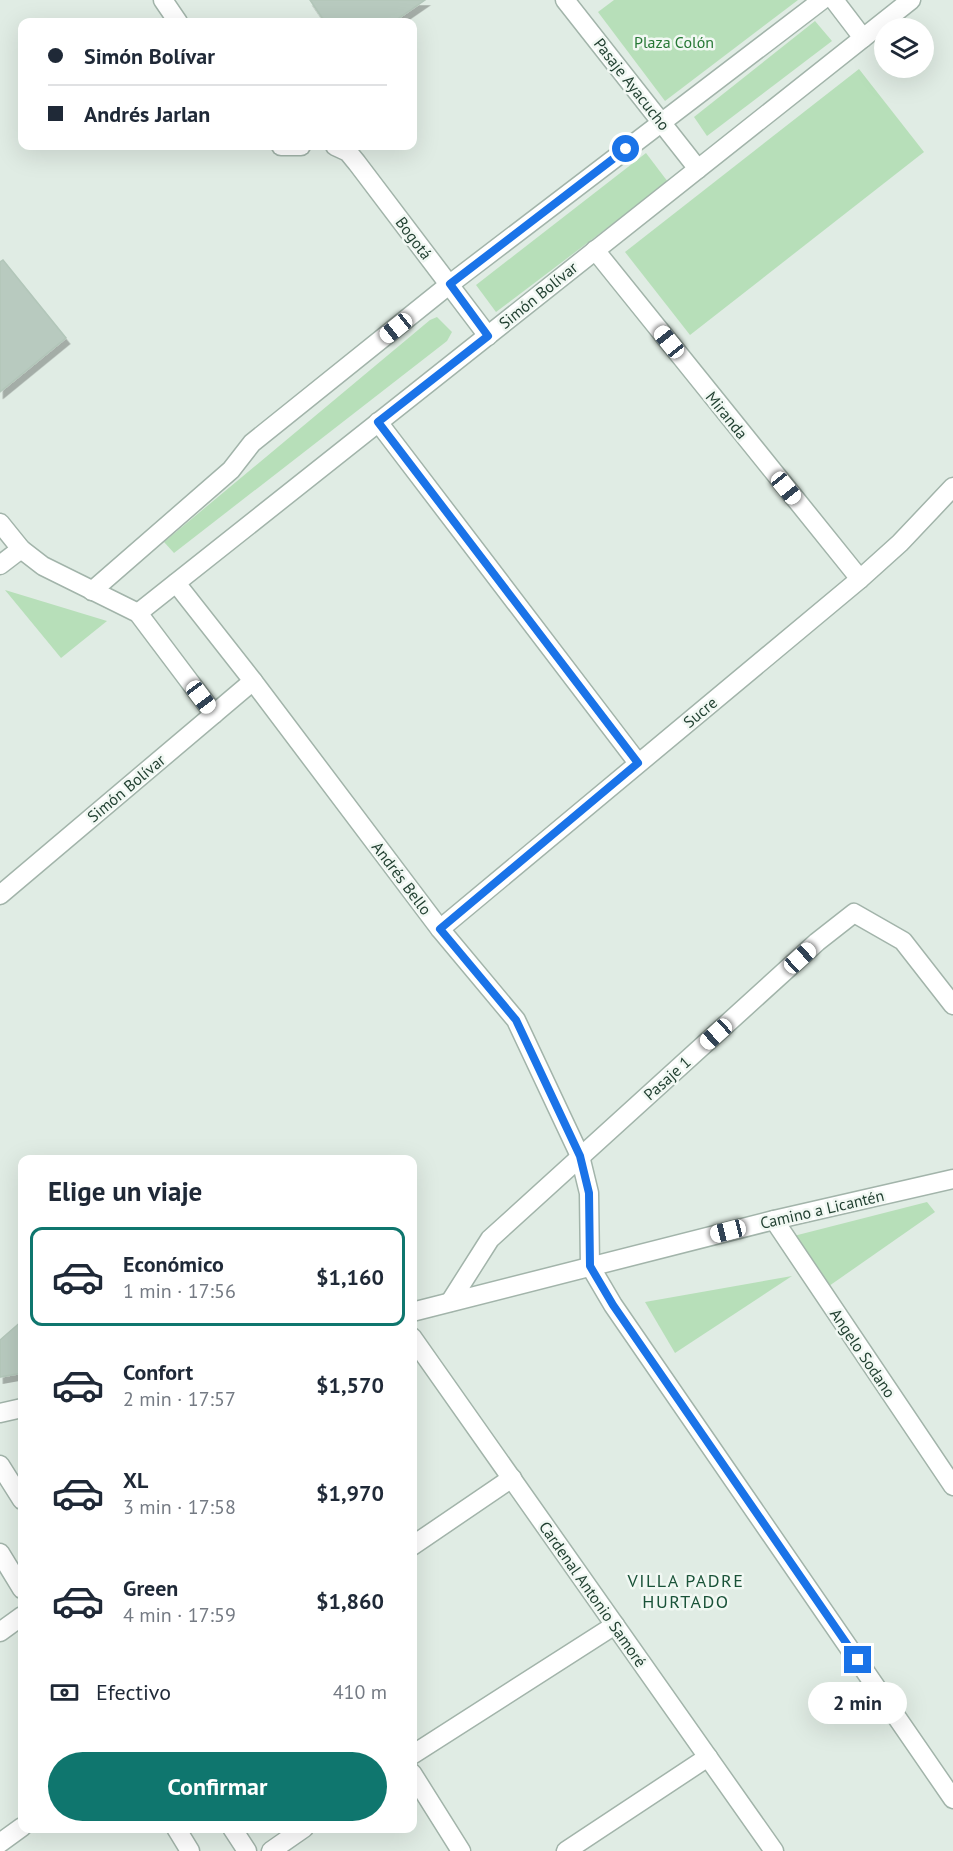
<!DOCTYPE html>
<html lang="es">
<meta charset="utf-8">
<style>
body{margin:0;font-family:"PT Sans",sans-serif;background:#f6f6f7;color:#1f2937;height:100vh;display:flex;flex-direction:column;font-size:22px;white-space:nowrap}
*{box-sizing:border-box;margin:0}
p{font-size:20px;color:#747a83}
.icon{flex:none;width:33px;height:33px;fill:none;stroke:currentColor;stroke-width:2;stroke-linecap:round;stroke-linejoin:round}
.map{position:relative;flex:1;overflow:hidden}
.side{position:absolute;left:18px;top:1155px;width:399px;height:678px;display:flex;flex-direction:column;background:#fff;border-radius:12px;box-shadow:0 6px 24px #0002}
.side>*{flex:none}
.banner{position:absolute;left:18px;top:18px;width:399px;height:132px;border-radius:12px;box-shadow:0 6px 24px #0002;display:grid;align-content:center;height:132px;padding:0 30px;background:#fff}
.fabs{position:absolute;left:874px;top:18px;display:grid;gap:12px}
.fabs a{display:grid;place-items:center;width:60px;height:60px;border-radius:50%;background:#fff;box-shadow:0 6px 24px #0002;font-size:30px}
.end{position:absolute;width:27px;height:27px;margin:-14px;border:8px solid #1a73e8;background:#fff;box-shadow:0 0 0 3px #fff}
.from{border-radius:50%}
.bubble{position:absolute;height:42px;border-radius:21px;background:#fff;box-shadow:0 6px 24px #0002;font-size:20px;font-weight:800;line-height:42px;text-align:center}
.car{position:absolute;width:18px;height:36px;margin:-18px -9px;border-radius:8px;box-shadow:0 0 4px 2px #0007;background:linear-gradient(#fff 24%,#345 0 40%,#fff 0 76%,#345 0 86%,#fff 0)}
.banner b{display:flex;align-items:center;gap:21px;height:57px;font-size:22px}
.banner b+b{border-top:2px solid #e0e1e3}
.banner i{width:15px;height:15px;background:#1f2937}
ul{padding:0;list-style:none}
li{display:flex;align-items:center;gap:18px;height:99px;margin:0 12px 9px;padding:0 18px;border:3px solid transparent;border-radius:12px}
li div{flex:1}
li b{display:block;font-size:22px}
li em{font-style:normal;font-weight:800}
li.on{border-color:#0f766e}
li>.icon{width:54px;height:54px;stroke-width:1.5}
h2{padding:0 30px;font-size:27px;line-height:72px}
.pay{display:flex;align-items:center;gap:15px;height:66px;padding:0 30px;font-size:22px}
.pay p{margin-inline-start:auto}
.primary-button{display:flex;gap:12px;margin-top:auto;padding:12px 30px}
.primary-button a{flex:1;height:69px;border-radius:36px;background:#0f766e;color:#fff;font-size:24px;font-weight:800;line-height:69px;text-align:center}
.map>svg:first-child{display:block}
</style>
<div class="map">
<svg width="953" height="1851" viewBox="0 0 953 1851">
<defs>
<filter id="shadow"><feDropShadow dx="3.5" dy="6" stdDeviation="0" flood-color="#0004"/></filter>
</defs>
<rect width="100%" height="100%" fill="#e0ece4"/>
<g fill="#b7dfb9">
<path d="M614 0H798L665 101 598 12Z"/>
<path d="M815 21 832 41 707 136 694 117Z"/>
<path d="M859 69 924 152 690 335 625 252Z"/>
<path d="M646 153 668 182 496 312 476 285Z"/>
<path d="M437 317 452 332 447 341 174 553 164 542 430 320Z"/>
<path d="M5 590 107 621 61 658Z"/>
<path d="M927 1202 935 1212 819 1293 778 1240Z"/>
<path d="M792 1276 675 1353 645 1302Z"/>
</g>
<g fill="#b8cabf" stroke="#b2c6b9" stroke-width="1.5" filter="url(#shadow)">
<path d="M310 0H425L393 22H325Z"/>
<path d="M3 260 66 338 0 392V262Z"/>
<path d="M22 1321V1373L0 1377V1340Z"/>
</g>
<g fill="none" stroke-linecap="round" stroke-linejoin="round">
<defs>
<g id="minor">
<path d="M163 0 178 22"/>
<path d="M565 0 698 169"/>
<path d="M834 0 863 38"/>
<path d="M281 146H301"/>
<path d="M335 146 348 152 357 163 488 336"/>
<path d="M595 250 860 579"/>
<path d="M378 422 638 763"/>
<path d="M0 523 21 549 43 566 138 613 214 714"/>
<path d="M0 565 21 549"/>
<path d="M176 583 253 681 440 929 516 1020 580 1156 589 1193 590 1266 613 1305 953 1799"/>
<path d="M92 591 231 470 252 443 450 284 822 0"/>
<path d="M138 613 911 0"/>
<path d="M0 895 253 681"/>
<path d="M440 929 860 579 900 543 953 487"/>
<path d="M774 1220 953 1486"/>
<path d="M450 1302 490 1239 817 942 854 913 903 941 953 1005"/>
<path d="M412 1312 774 1220 953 1179"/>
<path d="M412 1337 774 1851"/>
<path d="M0 1413 22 1408"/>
<path d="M0 1465 22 1500"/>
<path d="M412 1546 512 1478"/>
<path d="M0 1553 22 1589"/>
<path d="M0 1632 22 1616"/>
<path d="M412 1755 615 1625"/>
<path d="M412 1773 461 1851"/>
<path d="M176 1828 190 1851"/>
<path d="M232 1828 247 1851"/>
<path d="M0 1843 22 1827"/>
<path d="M271 1851 304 1828"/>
<path d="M566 1851 708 1757"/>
</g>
</defs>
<use href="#minor" stroke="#a2b4aa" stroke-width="21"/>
<use href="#minor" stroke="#fff" stroke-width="18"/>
</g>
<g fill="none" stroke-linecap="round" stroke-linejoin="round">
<path stroke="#1a73e8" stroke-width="8" d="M626 149 450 284 488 336 378 422 638 763 440 929 516 1020 580 1156 589 1193 590 1266 613 1305 858 1660"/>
</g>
<g text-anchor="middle" stroke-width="5" stroke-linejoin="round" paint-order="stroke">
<g font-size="16" fill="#267835" stroke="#f1f8f3">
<text x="674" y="48">Plaza Colón</text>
</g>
<g font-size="16" fill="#1f3e2f" stroke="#f1f8f3">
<text transform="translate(632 84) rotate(52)" y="6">Pasaje Ayacucho</text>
<text transform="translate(414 238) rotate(53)" y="6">Bogotá</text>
<text transform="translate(538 295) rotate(-39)" y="6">Simón Bolívar</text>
<text transform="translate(727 415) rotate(51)" y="6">Miranda</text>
<text transform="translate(700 712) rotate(-40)" y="6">Sucre</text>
<text transform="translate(126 788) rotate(-40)" y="6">Simón Bolívar</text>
<text transform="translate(402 878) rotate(53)" y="6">Andrés Bello</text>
<text transform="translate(667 1078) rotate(-42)" y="6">Pasaje 1</text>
<text transform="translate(822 1209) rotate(-13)" y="6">Camino a Licantén</text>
<text transform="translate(863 1353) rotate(56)" y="6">Angelo Sodano</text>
<text transform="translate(593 1594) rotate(55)" y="6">Cardenal Antonio Samoré</text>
</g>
<g font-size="18" letter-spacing="1.5" fill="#195238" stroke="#f1f8f3">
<text x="686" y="1587">VILLA PADRE<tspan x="686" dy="21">HURTADO</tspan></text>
</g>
</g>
</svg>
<div class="fabs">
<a><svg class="icon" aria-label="layers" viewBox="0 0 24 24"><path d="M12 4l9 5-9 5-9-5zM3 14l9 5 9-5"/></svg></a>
</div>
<i class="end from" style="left:626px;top:149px"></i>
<i class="end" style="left:858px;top:1660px"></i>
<div class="bubble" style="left:808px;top:1682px;width:99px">2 min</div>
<i class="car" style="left:396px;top:328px;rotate:231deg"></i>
<i class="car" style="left:669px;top:342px;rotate:321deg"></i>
<i class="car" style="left:786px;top:488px;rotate:141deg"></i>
<i class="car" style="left:201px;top:697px;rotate:143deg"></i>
<i class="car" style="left:800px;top:958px;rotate:48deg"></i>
<i class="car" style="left:716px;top:1034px;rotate:228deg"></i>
<i class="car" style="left:728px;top:1231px;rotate:256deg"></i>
<div class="banner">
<b><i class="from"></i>Simón Bolívar</b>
<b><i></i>Andrés Jarlan</b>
</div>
<section class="side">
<h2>Elige un viaje</h2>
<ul>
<li class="on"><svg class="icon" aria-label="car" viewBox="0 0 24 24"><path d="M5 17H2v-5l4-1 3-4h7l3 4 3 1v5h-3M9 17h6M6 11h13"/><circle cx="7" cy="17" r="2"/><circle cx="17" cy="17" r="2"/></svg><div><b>Económico</b><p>1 min · 17:56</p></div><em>$1,160</em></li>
<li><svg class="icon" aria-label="car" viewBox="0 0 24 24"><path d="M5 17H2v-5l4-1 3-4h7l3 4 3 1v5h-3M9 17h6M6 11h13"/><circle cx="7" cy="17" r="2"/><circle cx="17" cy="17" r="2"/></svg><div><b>Confort</b><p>2 min · 17:57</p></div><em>$1,570</em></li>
<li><svg class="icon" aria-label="car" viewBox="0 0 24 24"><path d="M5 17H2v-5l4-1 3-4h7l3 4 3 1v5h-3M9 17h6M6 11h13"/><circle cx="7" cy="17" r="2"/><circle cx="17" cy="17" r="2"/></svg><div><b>XL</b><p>3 min · 17:58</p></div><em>$1,970</em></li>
<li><svg class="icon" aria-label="car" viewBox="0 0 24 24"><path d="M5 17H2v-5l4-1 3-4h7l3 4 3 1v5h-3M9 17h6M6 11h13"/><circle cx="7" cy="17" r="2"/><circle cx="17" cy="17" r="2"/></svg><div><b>Green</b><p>4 min · 17:59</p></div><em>$1,860</em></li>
</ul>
<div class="pay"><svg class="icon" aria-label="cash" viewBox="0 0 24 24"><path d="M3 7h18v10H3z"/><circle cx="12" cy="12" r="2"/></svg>Efectivo<p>410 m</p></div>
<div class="primary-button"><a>Confirmar</a></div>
</section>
</div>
